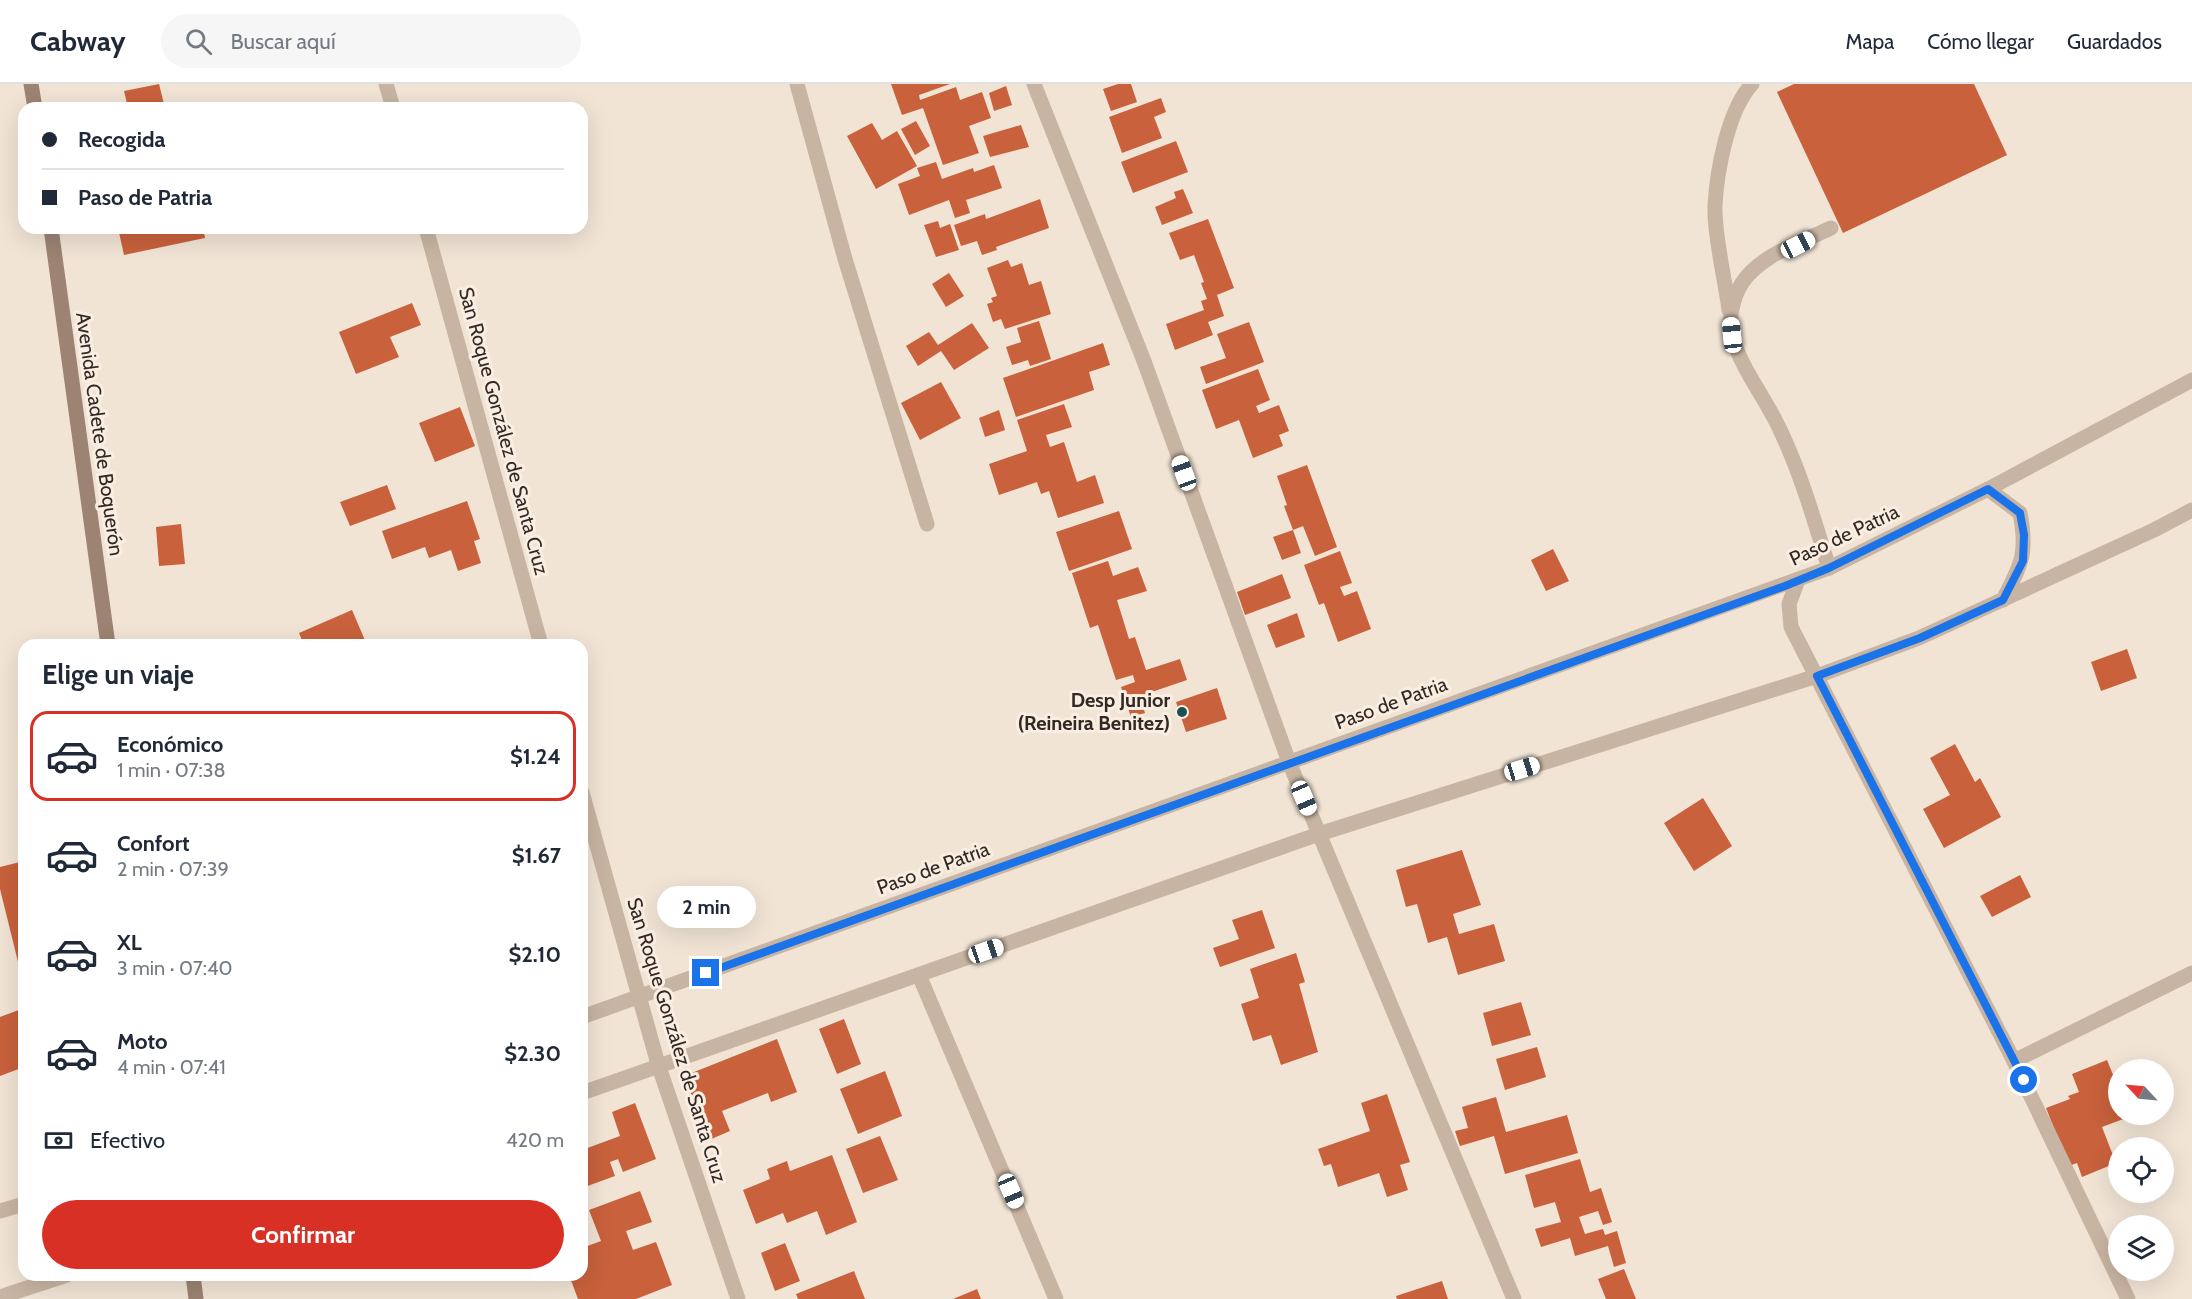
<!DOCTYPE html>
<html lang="es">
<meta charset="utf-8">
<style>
body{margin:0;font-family:Cabin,sans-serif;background:#f6f6f7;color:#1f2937;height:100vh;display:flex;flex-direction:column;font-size:22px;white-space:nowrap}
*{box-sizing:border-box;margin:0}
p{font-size:20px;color:#747a83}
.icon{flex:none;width:33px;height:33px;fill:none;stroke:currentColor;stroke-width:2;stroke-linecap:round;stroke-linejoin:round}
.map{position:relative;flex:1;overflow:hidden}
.drawer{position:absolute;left:18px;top:555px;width:570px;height:642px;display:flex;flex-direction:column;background:#fff;border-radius:18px;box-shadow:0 6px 24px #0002}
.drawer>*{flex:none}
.banner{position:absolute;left:18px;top:18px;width:570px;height:132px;border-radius:18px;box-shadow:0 6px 24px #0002;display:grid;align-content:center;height:132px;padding:0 24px;background:#fff}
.needle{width:39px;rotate:296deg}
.fabs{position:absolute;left:2108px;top:975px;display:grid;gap:12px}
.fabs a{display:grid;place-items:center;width:66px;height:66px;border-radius:50%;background:#fff;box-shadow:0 6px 24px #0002;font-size:30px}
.end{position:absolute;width:27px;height:27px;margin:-14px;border:8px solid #1a73e8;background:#fff;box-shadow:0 0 0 3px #fff}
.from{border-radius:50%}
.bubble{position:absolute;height:42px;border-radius:21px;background:#fff;box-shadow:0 6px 24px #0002;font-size:20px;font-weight:800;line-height:42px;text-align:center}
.car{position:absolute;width:18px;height:36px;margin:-18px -9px;border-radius:8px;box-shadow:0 0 4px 2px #0007;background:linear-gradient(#fff 24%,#345 0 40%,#fff 0 76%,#345 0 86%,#fff 0)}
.banner b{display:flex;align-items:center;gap:21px;height:57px;font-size:22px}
.banner b+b{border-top:2px solid #e0e1e3}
.banner i{width:15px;height:15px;background:#1f2937}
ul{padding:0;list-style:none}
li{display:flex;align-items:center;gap:18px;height:90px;margin:0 12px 9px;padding:0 12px;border:3px solid transparent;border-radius:18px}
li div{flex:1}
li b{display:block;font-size:22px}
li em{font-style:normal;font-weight:800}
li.current{border-color:#d93025}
li>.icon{width:54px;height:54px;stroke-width:1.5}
h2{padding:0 24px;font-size:27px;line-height:72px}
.pay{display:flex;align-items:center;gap:15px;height:66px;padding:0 24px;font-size:22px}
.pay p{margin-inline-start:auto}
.button{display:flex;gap:12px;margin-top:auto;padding:12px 24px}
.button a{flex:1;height:69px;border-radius:36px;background:#d93025;color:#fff;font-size:24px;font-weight:800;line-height:69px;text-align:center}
header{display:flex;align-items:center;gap:36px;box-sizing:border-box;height:84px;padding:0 30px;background:#fff;border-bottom:2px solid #e0e1e3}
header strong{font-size:28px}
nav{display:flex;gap:33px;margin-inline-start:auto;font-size:21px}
.search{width:420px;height:54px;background:#f6f6f7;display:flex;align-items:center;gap:15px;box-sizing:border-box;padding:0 21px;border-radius:33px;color:#747a83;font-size:22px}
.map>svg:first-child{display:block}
</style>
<header>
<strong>Cabway</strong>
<div class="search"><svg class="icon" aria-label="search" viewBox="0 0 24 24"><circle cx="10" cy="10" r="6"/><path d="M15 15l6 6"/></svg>Buscar aquí</div>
<nav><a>Mapa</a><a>Cómo llegar</a><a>Guardados</a></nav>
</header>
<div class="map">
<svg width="2192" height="1215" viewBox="0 0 2192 1215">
<rect width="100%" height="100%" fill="#f1e4d5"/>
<g fill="#c8613c">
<path d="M159 0 165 24H128L124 7Z"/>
<path d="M891 0H950L919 11 920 16 956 3 960 16 982 8 991 34 969 42 979 69 943 81 923 24 902 31Z"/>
<path d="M1118 0H1131L1137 18 1111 27 1103 5Z"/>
<path d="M1794 0H1974L2007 71 1843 149 1777 8Z"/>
<path d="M1006 2 1012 21 994 27 989 9Z"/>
<path d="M1161 14 1166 28 1154 33 1162 54 1122 69 1109 33Z"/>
<path d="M916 37 930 62 915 71 901 45Z"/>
<path d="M872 39 882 56 897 47 917 82 876 105 847 52Z"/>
<path d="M1021 41 1029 63 990 73 983 52Z"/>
<path d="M1176 57 1188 88 1133 109 1121 78Z"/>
<path d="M936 78 942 95 973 84 974 88 994 81 1002 104 966 116 970 129 955 134 949 116 909 131 898 100 920 92 917 84Z"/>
<path d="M1183 105 1193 129 1162 141 1155 123 1176 114 1174 108Z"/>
<path d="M1040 115 1049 144 996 163 997 166 982 171 977 157 961 162 954 141 985 130 986 135Z"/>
<path d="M1208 135 1234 204 1217 211 1224 232 1208 238 1213 251 1175 266 1166 240 1204 226 1201 217 1207 215 1201 199 1204 198 1194 171 1180 176 1169 149Z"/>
<path d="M938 137 940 144 950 140 959 166 936 173 924 141Z"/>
<path d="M118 144H203L205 154 124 171Z"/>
<path d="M1008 176 1011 183 1022 179 1029 201 1041 197 1051 230 1005 245 1001 235 993 238 987 220 993 218 991 214 997 212 987 184Z"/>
<path d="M949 189 964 212 946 223 932 200Z"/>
<path d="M412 219 421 241 390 253 399 273 356 290 339 248Z"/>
<path d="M1039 237 1051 275 1030 282 1028 276 1012 281 1006 263 1021 258 1017 244Z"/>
<path d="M1249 238 1264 278 1206 300 1200 283 1226 274 1217 250Z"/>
<path d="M972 239 989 264 954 286 941 267 918 282 906 262 929 248 938 261Z"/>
<path d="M1103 259 1110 281 1089 288 1094 306 1016 333 1003 294Z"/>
<path d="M1258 285 1270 316 1256 322 1259 329 1279 321 1289 347 1279 351 1283 362 1253 374 1239 336 1216 345 1202 306Z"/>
<path d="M941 298 961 334 920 356 901 319Z"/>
<path d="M1064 320 1072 343 1046 351 1050 363 1064 358 1077 398 1095 391 1104 419 1058 434 1049 407 1041 410 1037 398 999 411 989 380 1027 367 1017 336Z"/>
<path d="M460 323 475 362 435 378 419 339Z"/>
<path d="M999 326 1005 346 985 353 979 334Z"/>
<path d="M1307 381 1337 463 1315 472 1303 442 1293 446 1284 422 1287 421 1277 392Z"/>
<path d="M387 401 396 425 350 442 340 418Z"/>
<path d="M467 417 480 455 474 457 481 479 458 487 451 466 429 474 425 463 392 475 382 447Z"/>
<path d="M1119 427 1132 465 1069 487 1056 448Z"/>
<path d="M181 440 185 480 159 482 156 443Z"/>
<path d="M1293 446 1301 469 1282 476 1273 453Z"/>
<path d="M1553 465 1569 497 1546 507 1531 476Z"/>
<path d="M1340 467 1352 499 1340 503 1344 512 1357 507 1371 545 1338 558 1324 519 1319 521 1304 481Z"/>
<path d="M1108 477 1113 492 1138 483 1147 507 1117 516 1129 555 1135 553 1146 586 1180 575 1187 596 1140 612 1145 629 1131 633 1121 603 1135 598 1133 591 1116 596 1098 541 1090 544 1072 489Z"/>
<path d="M1282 490 1291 514 1245 531 1237 508Z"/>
<path d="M352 526 367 561H304L299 549Z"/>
<path d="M1297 529 1305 553 1276 564 1267 541Z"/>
<path d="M2127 565 2137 594 2101 607 2091 578Z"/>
<path d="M1217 604 1227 635 1186 648 1176 618Z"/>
<path d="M1955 660 1975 698 1980 694 2001 733 1944 764 1923 725 1950 711 1930 674Z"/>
<path d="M1703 714 1732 762 1694 787 1664 739Z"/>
<path d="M1462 766 1481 821 1453 830 1459 850 1494 840 1505 877 1458 891 1447 853 1428 859 1417 820 1406 823 1396 786Z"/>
<path d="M24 777V898H23L0 805V783Z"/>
<path d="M2020 791 2031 813 1992 833 1980 812Z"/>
<path d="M1262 826 1275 864 1220 883 1213 864 1239 855 1232 836Z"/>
<path d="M1296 869 1305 898 1299 900 1318 968 1281 981 1271 951 1253 957 1241 920 1259 914 1250 885Z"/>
<path d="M1521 918 1531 951 1492 962 1483 929Z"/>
<path d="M24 924V983L0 992V933Z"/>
<path d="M844 935 861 980 837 990 819 945Z"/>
<path d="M777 955 797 1008 771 1018 768 1009 722 1027 730 1047 709 1056 684 992Z"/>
<path d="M1537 963 1546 993 1505 1006 1496 975Z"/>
<path d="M2107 976 2118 1003V1030L2134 1031 2102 1043 2116 1079 2082 1093 2077 1079 2069 1082 2046 1024 2070 1015 2068 1012 2079 1008 2072 990Z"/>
<path d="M885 987 902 1032 858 1050 840 1005Z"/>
<path d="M1387 1010 1410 1078 1400 1081 1408 1106 1387 1113 1379 1089 1338 1103 1331 1080 1324 1082 1318 1065 1370 1047 1361 1019Z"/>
<path d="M1496 1013 1506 1048 1567 1031 1578 1069 1505 1090 1494 1052 1460 1062 1455 1047 1468 1044 1462 1023Z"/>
<path d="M635 1019 656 1075 623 1088 618 1075 610 1078 615 1092 582 1104V1066L620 1052 612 1028Z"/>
<path d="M880 1052 898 1096 863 1109 846 1065Z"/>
<path d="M832 1071 857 1138 826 1151 817 1127 787 1139 783 1129 756 1140 743 1106 770 1095 767 1085 787 1077 790 1087Z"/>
<path d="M1580 1075 1590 1108 1601 1104 1612 1138 1603 1141 1598 1127 1579 1133 1585 1150 1603 1145 1605 1151 1617 1147 1626 1179 1614 1183 1608 1162 1575 1172 1570 1154 1541 1163 1535 1145 1561 1138 1555 1118 1534 1124 1525 1091Z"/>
<path d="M640 1107 652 1138 626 1147 633 1166 656 1158 672 1201 636 1215H578L569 1191H582V1164L601 1157 589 1126Z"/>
<path d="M785 1159 800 1197 775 1207 761 1169Z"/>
<path d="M1624 1185 1636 1215H1606L1598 1195Z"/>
<path d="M854 1187 865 1215H798L796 1210Z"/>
<path d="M1442 1197 1448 1215H1397L1396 1212Z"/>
<path d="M977 1205 981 1215H953Z"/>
</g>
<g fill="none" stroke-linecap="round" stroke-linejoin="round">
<g stroke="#c8b4a2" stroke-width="15">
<path d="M1729 226C1725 195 1714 151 1715 121 1717 86 1728 26 1752 0"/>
<path d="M1829 484C1815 439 1802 393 1782 350 1768 317 1742 287 1732 252 1728 235 1733 213 1742 199 1760 171 1802 158 1831 144"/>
</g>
<g stroke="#c8b4a2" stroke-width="15">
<path d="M386 0 393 24"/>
<path d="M797 0 845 175 927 440"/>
<path d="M1034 0 1144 277 1289 678 1514 1215"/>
<path d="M426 144 541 561"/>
<path d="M1988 405 2020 429C2028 470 2021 481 2003 516"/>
<path d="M1798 496 1789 520 1791 543 2014 977 2128 1215"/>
<path d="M582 708 658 980 738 1215"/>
<path d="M919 891 1056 1215"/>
<path d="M582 933 1829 484 1988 405 2192 296"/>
<path d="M2014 977 2192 889"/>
<path d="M582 1009 1319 750 1817 592 1919 554 2154 446 2192 426"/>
<path d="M0 1127 24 1120"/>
<path d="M0 1213 67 1191"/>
</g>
<g stroke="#9c8373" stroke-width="15">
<path d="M31 0 35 24"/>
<path d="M51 144 108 561"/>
<path d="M193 1191 196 1215"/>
</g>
</g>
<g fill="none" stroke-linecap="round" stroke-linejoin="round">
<path stroke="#1a73e8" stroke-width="8" d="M706 889 1785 502 1829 484 1988 405 2020 429 2024 451 2023 477 2003 516 1920 554 1817 592 2024 996"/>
</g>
<circle fill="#1a4f54" stroke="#f9eee1" stroke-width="2" cx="1182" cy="628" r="6"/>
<g text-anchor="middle" stroke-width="6" stroke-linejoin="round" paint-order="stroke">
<g font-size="20" fill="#332924" stroke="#f9eee1">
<text transform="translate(504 347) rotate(75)" y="7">San Roque González de Santa Cruz</text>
<text transform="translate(100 350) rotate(82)" y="7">Avenida Cadete de Boquerón</text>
<text transform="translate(1844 451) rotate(-25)" y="7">Paso de Patria</text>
<text transform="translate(1391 619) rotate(-20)" y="7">Paso de Patria</text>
<text transform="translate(933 784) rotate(-20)" y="7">Paso de Patria</text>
<text transform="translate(677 956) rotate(73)" y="7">San Roque González de Santa Cruz</text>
</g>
<g font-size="20" font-weight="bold" fill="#332924" stroke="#f9eee1" text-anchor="end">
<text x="1170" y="623">Desp Junior<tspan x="1170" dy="23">(Reineira Benitez)</tspan></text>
</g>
</g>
</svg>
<div class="fabs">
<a><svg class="needle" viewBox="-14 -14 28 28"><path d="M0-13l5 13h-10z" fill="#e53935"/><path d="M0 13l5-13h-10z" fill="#747a83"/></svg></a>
<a><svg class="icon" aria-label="locate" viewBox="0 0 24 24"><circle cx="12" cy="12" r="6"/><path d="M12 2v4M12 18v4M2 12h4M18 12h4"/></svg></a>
<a><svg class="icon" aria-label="layers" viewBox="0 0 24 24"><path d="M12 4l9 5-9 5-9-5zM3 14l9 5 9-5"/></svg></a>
</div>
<i class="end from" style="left:2024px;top:996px"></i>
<i class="end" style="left:706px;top:889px"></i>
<div class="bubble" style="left:657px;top:802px;width:99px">2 min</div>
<i class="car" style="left:1798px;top:161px;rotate:63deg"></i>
<i class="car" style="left:1732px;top:251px;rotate:354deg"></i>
<i class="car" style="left:1184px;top:389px;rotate:340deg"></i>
<i class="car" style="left:1522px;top:685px;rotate:73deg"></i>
<i class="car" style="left:1304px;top:714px;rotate:157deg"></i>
<i class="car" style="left:986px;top:867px;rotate:71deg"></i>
<i class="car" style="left:1011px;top:1107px;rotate:157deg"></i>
<div class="banner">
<b><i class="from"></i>Recogida</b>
<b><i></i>Paso de Patria</b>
</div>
<section class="drawer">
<h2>Elige un viaje</h2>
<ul>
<li class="current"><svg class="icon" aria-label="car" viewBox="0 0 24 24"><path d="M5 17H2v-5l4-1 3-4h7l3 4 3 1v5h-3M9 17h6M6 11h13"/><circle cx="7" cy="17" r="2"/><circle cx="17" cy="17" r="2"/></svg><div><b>Económico</b><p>1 min · 07:38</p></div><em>$1.24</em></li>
<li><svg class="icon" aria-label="car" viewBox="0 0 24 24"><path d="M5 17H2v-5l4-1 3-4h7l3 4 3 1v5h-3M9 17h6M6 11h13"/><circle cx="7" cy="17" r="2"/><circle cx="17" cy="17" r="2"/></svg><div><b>Confort</b><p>2 min · 07:39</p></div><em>$1.67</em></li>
<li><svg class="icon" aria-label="car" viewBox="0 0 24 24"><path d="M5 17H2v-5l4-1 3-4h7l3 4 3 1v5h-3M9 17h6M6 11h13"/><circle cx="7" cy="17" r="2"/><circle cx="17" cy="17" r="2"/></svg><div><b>XL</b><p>3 min · 07:40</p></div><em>$2.10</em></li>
<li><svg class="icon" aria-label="car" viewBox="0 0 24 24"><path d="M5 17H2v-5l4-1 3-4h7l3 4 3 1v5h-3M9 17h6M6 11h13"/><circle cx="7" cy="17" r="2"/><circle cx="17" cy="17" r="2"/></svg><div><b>Moto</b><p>4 min · 07:41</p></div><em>$2.30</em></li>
</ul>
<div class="pay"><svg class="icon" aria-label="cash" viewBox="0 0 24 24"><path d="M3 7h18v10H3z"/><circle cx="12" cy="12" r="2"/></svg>Efectivo<p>420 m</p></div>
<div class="button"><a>Confirmar</a></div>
</section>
</div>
